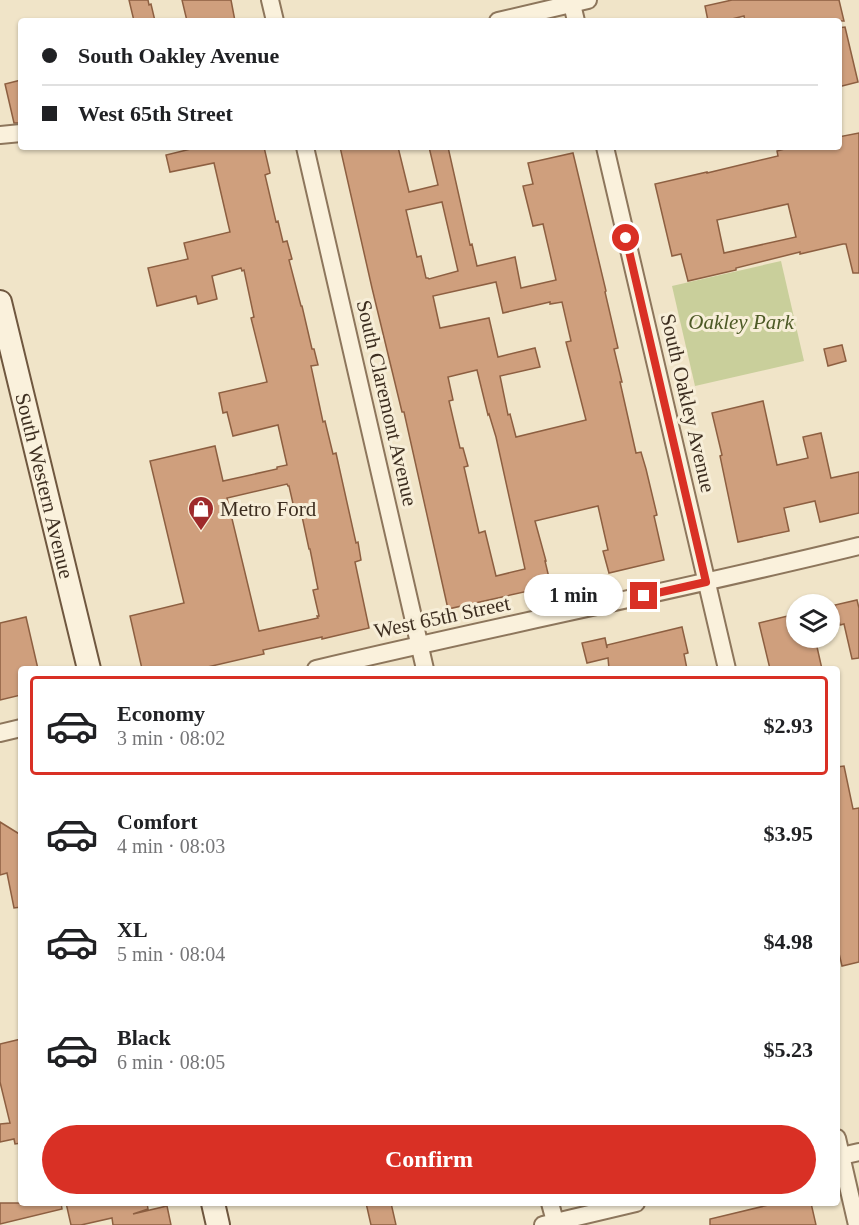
<!DOCTYPE html>
<meta charset="utf-8">
<style>
body{margin:0;font-family:Georgia,serif;background:#f2f2f2;color:#202124;height:100vh;display:flex;flex-direction:column;font-size:22px;white-space:nowrap}
*{box-sizing:border-box;margin:0}
p{font-size:20px;color:#757577}
.icon{flex:none;width:33px;height:33px;fill:none;stroke:currentColor;stroke-width:2;stroke-linecap:round;stroke-linejoin:round}
.map{position:relative;flex:1;overflow:hidden}
.details{position:absolute;left:18px;top:666px;width:822px;height:540px;display:flex;flex-direction:column;background:#fff;border-radius:6px;box-shadow:0 2px 4px #0004}
.details>*{flex:none}
.top-card{position:absolute;left:18px;top:18px;width:824px;height:132px;border-radius:6px;box-shadow:0 2px 4px #0004;display:grid;align-content:center;height:132px;padding:0 24px;background:#fff}
.controls{position:absolute;left:786px;top:594px;display:grid;gap:12px}
.controls a{display:grid;place-items:center;width:54px;height:54px;border-radius:50%;background:#fff;box-shadow:0 2px 4px #0004;font-size:30px}
.end{position:absolute;width:27px;height:27px;margin:-14px;border:8px solid #d93025;background:#fff;box-shadow:0 0 0 3px #fff}
.from{border-radius:50%}
.bubble{position:absolute;height:42px;border-radius:21px;background:#fff;box-shadow:0 2px 4px #0004;font-size:20px;font-weight:800;line-height:42px;text-align:center}
.top-card b{display:flex;align-items:center;gap:21px;height:57px;font-size:22px}
.top-card b+b{border-top:2px solid #e0e0e0}
.top-card i{width:15px;height:15px;background:#202124}
ul{padding:10px 0 0;list-style:none}
li{display:flex;align-items:center;gap:18px;height:99px;margin:0 12px 9px;padding:0 12px;border:3px solid transparent;border-radius:6px}
li div{flex:1}
li b{display:block;font-size:22px}
li em{font-style:normal;font-weight:800}
li.active{border-color:#d93025}
li>.icon{width:54px;height:54px;stroke-width:1.5}
.cta{display:flex;gap:12px;margin-top:auto;padding:12px 24px}
.cta a{flex:1;height:69px;border-radius:36px;background:#d93025;color:#fff;font-size:24px;font-weight:800;line-height:69px;text-align:center}
.map>svg:first-child{display:block}
</style>
<div class="map">
<svg width="859" height="1225" viewBox="0 0 859 1225">
<rect width="100%" height="100%" fill="#f0e4c8"/>
<path fill="#c9cf9b" d="M781 261 804 361 695 386 672 286Z"/>
<g fill="#cf9f7d" stroke="#8d5f41" stroke-width="1.5" fill-rule="evenodd">
<path d="M129 0H148L149 5 151 4 155 21H134Z"/>
<path d="M182 0H231L235 21H187Z"/>
<path d="M732 0H839L844 21H745L744 16 724 21H708L705 6Z"/>
<path d="M845 27 858 82 838 87V28Z"/>
<path d="M21 80V123H14L5 84Z"/>
<path d="M859 133V273H853L846 244H843L800 254V252L736 268V270L688 281 681 254 672 256 655 184 707 172V173L778 156 777 151 792 147H838V137ZM788 204 796 237 724 253 717 220Z"/>
<path d="M199 147H264L270 173 265 175 276 222 278 221 283 242 287 241 292 259 289 260 301 306H302L312 349H314L318 365 311 366 323 422 325 421 333 454 336 453 356 543 358 542 361 560 355 562 369 628 322 639V637L263 650 264 654 199 669H142L130 616 184 603 150 461 215 446 223 481 277 469V467L287 465 278 425 233 436 227 412 223 413 219 393 267 382 251 318 254 317 244 270 242 271 241 268 212 276 217 299 198 304 196 296 157 306 148 268 188 259 184 243 230 232 214 163 170 172 166 155ZM287 484 288 486H289L294 508 300 507 309 549H310L318 589 313 590 319 616H317L318 618 259 631 227 498Z"/>
<path d="M340 147H398L409 192 438 185 429 147H448L470 245 472 244 477 266 515 257 521 288 556 280 543 224 533 226 523 186 533 184 528 163 573 153 606 291 605 292 618 348 614 349 622 382H620L636 453 641 452 646 469 657 515 654 516 664 560 609 573 603 551 608 550 598 506 535 521 546 561H545L551 586 448 609 404 412H402L372 288ZM442 202 458 271 429 279 428 278H426L421 256 417 257 406 210ZM496 282 503 313 550 302V304L562 302 571 341 566 342 586 420 516 437 510 414 508 415 500 376 540 367 535 348 498 357 489 318 440 328 433 296ZM477 370 488 415 489 414 496 437 525 569 496 576 485 531 479 533 464 467 468 466 463 448H460L449 401 453 400 448 377Z"/>
<path d="M842 345 846 361 828 366 824 349Z"/>
<path d="M763 401 777 465 808 458 803 437 821 433 831 478 859 472V513L820 522 815 501 784 508 789 531 738 542 720 456 722 455 712 413Z"/>
<path d="M857 600 859 608V658L852 659 844 624 840 625 835 605Z"/>
<path d="M796 614V638H815L822 669H770L759 623Z"/>
<path d="M26 617 38 669H21V695L0 700V623Z"/>
<path d="M682 627 688 653 684 654 687 669H609L608 658 587 663 582 643 605 638 607 648V645Z"/>
<path d="M844 766 853 809 859 808V962L842 966 837 945V767Z"/>
<path d="M0 822 21 835V907L14 908 7 873 0 875Z"/>
<path d="M21 1039V1143L15 1144 14 1139 0 1142V1124L10 1123 0 1082V1044Z"/>
<path d="M0 1203H61L62 1209 0 1224Z"/>
<path d="M66 1203H147L148 1209 133 1214 167 1206 171 1225H113L112 1218 81 1225H71Z"/>
<path d="M366 1203H391L396 1225H371Z"/>
<path d="M777 1203H811L816 1225H710V1219Z"/>
</g>
<g fill="none" stroke-linecap="round" stroke-linejoin="round">
<defs>
<g id="street">
<path d="M270 0 275 21"/>
<path d="M571 0 576 21"/>
<path d="M498 21 588 0"/>
<path d="M0 135 21 133"/>
<path d="M305 147 425 669"/>
<path d="M605 147 727 669"/>
<path d="M316 669C497 626 679 590 859 546"/>
<path d="M0 733 21 728"/>
<path d="M837 1138 857 1225"/>
<path d="M837 1157 859 1152"/>
<path d="M550 1203 556 1225"/>
<path d="M543 1225 636 1203"/>
</g>
<g id="secondary">
<path id="s1" d="M0 302 89 669"/>
<path d="M213 1203 218 1225"/>
</g>
</defs>
<use href="#street" stroke="#8d765c" stroke-width="20"/>
<use href="#secondary" stroke="#6f573f" stroke-width="26"/>
<use href="#street" stroke="#faf1dc" stroke-width="16"/>
<use href="#secondary" stroke="#faf1dc" stroke-width="22"/>
</g>
<g fill="none" stroke-linecap="round" stroke-linejoin="round">
<path stroke="#d93025" stroke-width="8" d="M626 238 706 582 644 596"/>
</g>
<defs>
<symbol id="shop-pin" viewBox="-11 -11 22 30"><path d="M0 17L-7.5 6A9.5 9.5 0 1 1 7.5 6Z" fill="#9e2a2b" stroke="#f7eed8"/><path d="M-5-2.5h2.3a2.7 3.5 0 0 1 5.4 0H5L5.5 6h-11ZM-1.5-2.5h3a1.5 2.3 0 0 0-3 0Z" fill="#fff"/></symbol>
</defs>
<g fill-rule="evenodd">
<use href="#shop-pin" x="186" y="494" width="30" height="40"/>
</g>
<g text-anchor="middle" stroke-width="6" stroke-linejoin="round" paint-order="stroke">
<g font-size="21" font-style="italic" fill="#4d5a26" stroke="#f7eed8">
<text x="741" y="329">Oakley Park</text>
</g>
<g font-size="21" fill="#3d2e20" stroke="#f7eed8">
<text transform="translate(387 403) rotate(77)" y="7">South Claremont Avenue</text>
<text transform="translate(688 403) rotate(77)" y="7">South Oakley Avenue</text>
<text dy="7" stroke="none"><textPath href="#s1" startOffset="189">South Western Avenue</textPath></text>
<text transform="translate(442 617) rotate(-12)" y="7">West 65th Street</text>
</g>
<g font-size="21" fill="#3d2e20" stroke="#f7eed8" text-anchor="start">
<text x="220" y="516">Metro Ford</text>
</g>
</g>
</svg>
<div class="controls">
<a><svg class="icon" aria-label="layers" viewBox="0 0 24 24"><path d="M12 4l9 5-9 5-9-5zM3 14l9 5 9-5"/></svg></a>
</div>
<i class="end from" style="left:626px;top:238px"></i>
<i class="end" style="left:644px;top:596px"></i>
<div class="bubble" style="left:524px;top:574px;width:99px">1 min</div>
<div class="top-card">
<b><i class="from"></i>South Oakley Avenue</b>
<b><i></i>West 65th Street</b>
</div>
<section class="details">
<ul>
<li class="active"><svg class="icon" aria-label="car" viewBox="0 0 24 24"><path d="M5 17H2v-5l4-1 3-4h7l3 4 3 1v5h-3M9 17h6M6 11h13"/><circle cx="7" cy="17" r="2"/><circle cx="17" cy="17" r="2"/></svg><div><b>Economy</b><p>3 min · 08:02</p></div><em>$2.93</em></li>
<li><svg class="icon" aria-label="car" viewBox="0 0 24 24"><path d="M5 17H2v-5l4-1 3-4h7l3 4 3 1v5h-3M9 17h6M6 11h13"/><circle cx="7" cy="17" r="2"/><circle cx="17" cy="17" r="2"/></svg><div><b>Comfort</b><p>4 min · 08:03</p></div><em>$3.95</em></li>
<li><svg class="icon" aria-label="car" viewBox="0 0 24 24"><path d="M5 17H2v-5l4-1 3-4h7l3 4 3 1v5h-3M9 17h6M6 11h13"/><circle cx="7" cy="17" r="2"/><circle cx="17" cy="17" r="2"/></svg><div><b>XL</b><p>5 min · 08:04</p></div><em>$4.98</em></li>
<li><svg class="icon" aria-label="car" viewBox="0 0 24 24"><path d="M5 17H2v-5l4-1 3-4h7l3 4 3 1v5h-3M9 17h6M6 11h13"/><circle cx="7" cy="17" r="2"/><circle cx="17" cy="17" r="2"/></svg><div><b>Black</b><p>6 min · 08:05</p></div><em>$5.23</em></li>
</ul>
<div class="cta"><a>Confirm</a></div>
</section>
</div>
